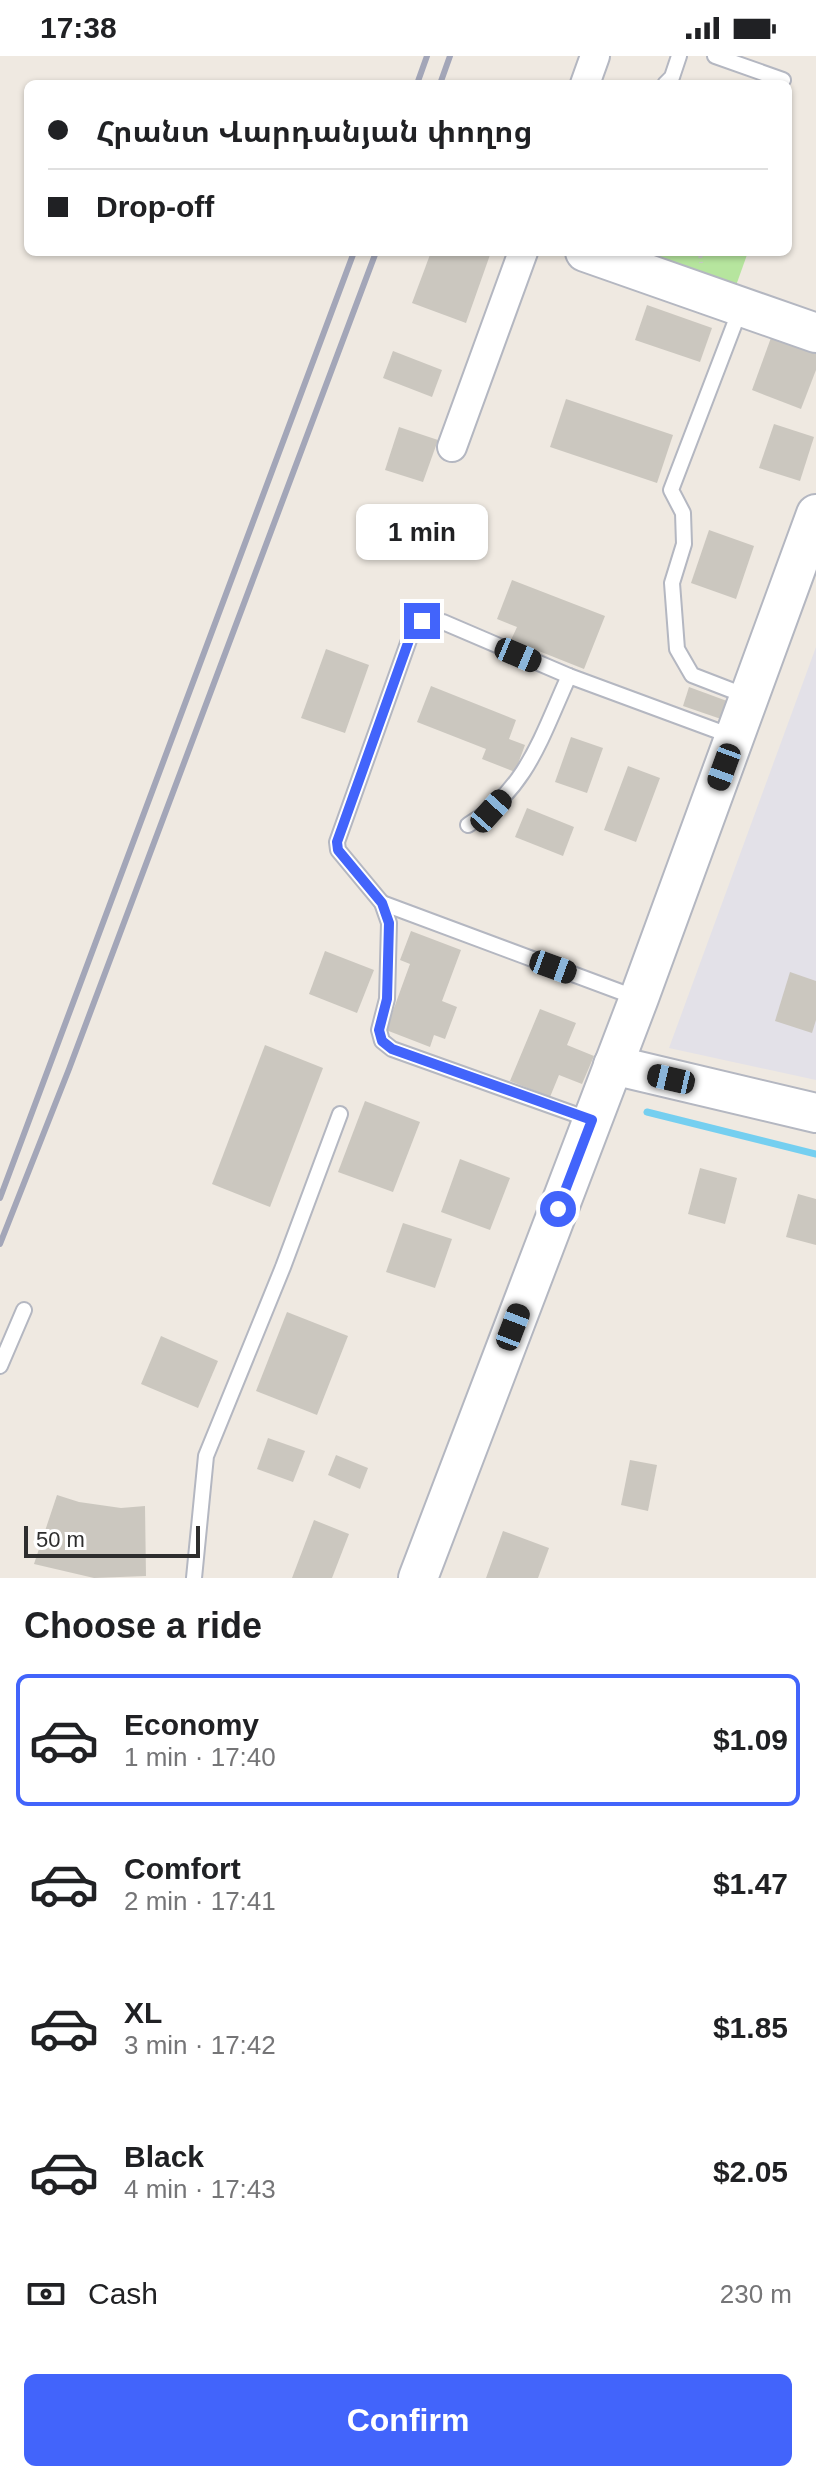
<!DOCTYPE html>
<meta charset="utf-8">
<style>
body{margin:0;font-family:Helvetica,"Noto Sans Armenian",sans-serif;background:#f6f6f6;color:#202124;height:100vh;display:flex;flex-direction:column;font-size:30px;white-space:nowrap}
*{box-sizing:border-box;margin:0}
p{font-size:26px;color:#757577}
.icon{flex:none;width:44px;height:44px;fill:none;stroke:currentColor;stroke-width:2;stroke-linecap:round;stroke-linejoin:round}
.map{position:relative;height:1522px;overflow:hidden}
.details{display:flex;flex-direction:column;background:#fff;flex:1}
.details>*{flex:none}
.top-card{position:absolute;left:24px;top:24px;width:768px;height:176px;border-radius:12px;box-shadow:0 2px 6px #0004;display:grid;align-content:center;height:176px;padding:0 24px;background:#fff}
.scale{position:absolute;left:24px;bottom:20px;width:176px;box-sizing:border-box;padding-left:8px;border:4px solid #2e2e2e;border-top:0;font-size:22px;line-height:28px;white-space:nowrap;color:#2e2e2e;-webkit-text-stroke:6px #fff;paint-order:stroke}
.end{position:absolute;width:36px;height:36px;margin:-18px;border:10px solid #4264fb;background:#fff;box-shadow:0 0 0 4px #fff}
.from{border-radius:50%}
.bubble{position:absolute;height:56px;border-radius:12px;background:#fff;box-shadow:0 2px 6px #0004;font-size:26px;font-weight:700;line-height:56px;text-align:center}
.car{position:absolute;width:24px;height:48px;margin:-24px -12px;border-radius:10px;box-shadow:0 0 6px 2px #0007;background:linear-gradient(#222 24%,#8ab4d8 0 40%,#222 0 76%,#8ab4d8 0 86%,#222 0)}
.top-card b{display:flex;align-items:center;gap:28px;height:76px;font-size:30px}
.top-card b+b{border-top:2px solid #e0e0e0}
.top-card i{width:20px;height:20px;background:#202124}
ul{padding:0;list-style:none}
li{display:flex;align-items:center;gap:24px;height:132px;margin:0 16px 12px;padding:0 8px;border:4px solid transparent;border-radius:12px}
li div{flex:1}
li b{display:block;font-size:30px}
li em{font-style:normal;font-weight:700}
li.selected{border-color:#4264fb}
li>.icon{width:72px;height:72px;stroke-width:1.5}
h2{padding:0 24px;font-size:36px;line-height:96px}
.pay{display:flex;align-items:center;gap:20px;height:88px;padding:0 24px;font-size:30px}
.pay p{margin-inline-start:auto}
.primary-button{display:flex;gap:16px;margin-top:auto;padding:16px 24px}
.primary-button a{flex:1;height:92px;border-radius:12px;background:#4264fb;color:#fff;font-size:32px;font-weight:700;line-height:92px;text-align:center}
.status{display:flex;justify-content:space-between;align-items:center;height:56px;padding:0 40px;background:#fff;direction:ltr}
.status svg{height:22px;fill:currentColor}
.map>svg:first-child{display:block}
</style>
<div class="status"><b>17:38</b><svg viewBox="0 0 49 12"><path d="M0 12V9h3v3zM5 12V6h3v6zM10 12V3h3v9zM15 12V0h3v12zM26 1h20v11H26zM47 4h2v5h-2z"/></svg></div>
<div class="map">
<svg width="816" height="1522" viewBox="0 0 816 1522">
<rect width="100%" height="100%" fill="#efe9e1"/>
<path fill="#e3e1e8" d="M816 591V1024L669 992Z"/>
<path fill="#b6e59e" d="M622 196H748L733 238Z"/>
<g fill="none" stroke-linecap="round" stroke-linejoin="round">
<path stroke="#75cff0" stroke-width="7" d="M647 1056 816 1098"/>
</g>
<g fill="#cbc7bf">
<path d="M431 196H491L466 267 412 247Z"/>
<path d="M647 249 712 272 700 306 635 284Z"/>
<path d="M772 279 816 295V314L801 353 752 334Z"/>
<path d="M393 295 442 314 432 341 383 322Z"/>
<path d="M566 343 673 379 657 427 550 391Z"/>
<path d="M774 368 814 381 800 425 759 412Z"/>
<path d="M399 371 438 384 423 426 385 414Z"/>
<path d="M709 474 754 490 736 543 691 527Z"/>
<path d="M512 524 605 560 584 613 511 584 517 571 497 563Z"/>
<path d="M326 593 369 609 345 677 301 662Z"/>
<path d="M431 630 516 664 509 683 525 689 515 716 482 703 486 693 417 666Z"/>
<path d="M689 631 727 645 721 663 683 650Z"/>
<path d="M571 681 603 692 587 737 555 726Z"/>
<path d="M628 710 660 722 636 786 604 774Z"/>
<path d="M527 752 574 771 563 800 515 781Z"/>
<path d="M411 875 461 894 442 945 457 951 445 983 434 979 430 991 386 974 410 908 400 904Z"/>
<path d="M325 895 374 914 357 957 309 938Z"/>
<path d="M790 916 816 925V964L812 977 775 965Z"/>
<path d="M540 953 576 967 567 989 594 1000 582 1028 559 1019 550 1041 510 1025Z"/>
<path d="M265 989 323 1012 270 1151 212 1128Z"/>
<path d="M365 1045 420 1066 393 1136 338 1116Z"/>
<path d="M460 1103 510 1122 490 1174 441 1156Z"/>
<path d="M700 1112 737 1122 725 1168 688 1158Z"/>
<path d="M798 1138 816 1143V1189L786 1181Z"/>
<path d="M403 1167 452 1183 435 1232 386 1216Z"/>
<path d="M287 1256 348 1280 317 1359 256 1335Z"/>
<path d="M161 1280 218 1305 198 1352 141 1328Z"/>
<path d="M268 1382 305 1395 293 1426 257 1413Z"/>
<path d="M336 1399 368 1412 360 1433 328 1419Z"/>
<path d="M630 1404 657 1409 648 1455 621 1449Z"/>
<path d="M57 1439 79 1446 121 1452 145 1450 146 1520 94 1522 34 1508Z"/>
<path d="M314 1464 349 1478 332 1522H292Z"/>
<path d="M503 1475 549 1492 538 1522H486Z"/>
</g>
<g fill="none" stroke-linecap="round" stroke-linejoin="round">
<defs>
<g id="service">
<path d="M715 0 783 24"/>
<path d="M665 28 672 21 679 0"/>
<path d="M741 251 671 434 683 457 684 488 672 527 677 593 692 619 749 641"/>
<path d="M468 769C527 734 542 679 569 620"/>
<path d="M382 847 637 942"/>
<path d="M591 1064 392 993 382 985 379 974 387 943 389 867 382 847 338 794 337 786 413 573 422 565 443 566 569 620 734 681"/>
<path d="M0 1310 24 1254"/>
<path d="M194 1522 206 1400 283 1211 340 1058"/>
</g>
<g id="minor">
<path d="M585 28 595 0"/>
<path d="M452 391 523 196"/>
</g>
<g id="secondary">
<path d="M585 196 816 277"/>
<path d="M613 1009 816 1057"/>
<path d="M418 1522 639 942 816 458"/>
</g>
</defs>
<use href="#service" stroke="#b4b7c1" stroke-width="18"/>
<use href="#minor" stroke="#b4b7c1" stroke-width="32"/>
<use href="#secondary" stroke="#b4b7c1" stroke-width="42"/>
<path stroke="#c9c9c9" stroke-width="4" stroke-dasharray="6 4" stroke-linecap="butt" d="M700 196 701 207"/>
<use href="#service" stroke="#fff" stroke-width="14"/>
<use href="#minor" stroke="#fff" stroke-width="28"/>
<use href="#secondary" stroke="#fff" stroke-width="38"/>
<g stroke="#a3a6b8" stroke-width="6">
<path d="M417 28 427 0"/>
<path d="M440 28 450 0"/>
<path d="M0 1142 354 196"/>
<path d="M0 1188 69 1013 376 196"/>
</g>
</g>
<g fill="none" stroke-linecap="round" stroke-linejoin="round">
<path stroke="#4264fb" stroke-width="10" d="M422 565 413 573 337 786 338 794 382 847 389 867 387 943 379 974 382 985 392 993 592 1064 558 1153"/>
</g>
</svg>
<div class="scale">50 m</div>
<i class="end from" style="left:558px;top:1153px"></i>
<i class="end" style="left:422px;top:565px"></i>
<div class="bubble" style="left:356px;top:448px;width:132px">1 min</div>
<i class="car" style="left:518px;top:599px;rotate:113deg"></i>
<i class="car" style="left:724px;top:711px;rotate:200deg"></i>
<i class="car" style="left:491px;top:755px;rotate:42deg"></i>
<i class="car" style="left:553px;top:911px;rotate:110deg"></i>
<i class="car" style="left:671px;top:1023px;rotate:283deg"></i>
<i class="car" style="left:513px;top:1271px;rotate:21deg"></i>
<div class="top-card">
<b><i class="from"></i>Հրանտ Վարդանյան փողոց</b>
<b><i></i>Drop-off</b>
</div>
</div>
<section class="details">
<h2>Choose a ride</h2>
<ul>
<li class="selected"><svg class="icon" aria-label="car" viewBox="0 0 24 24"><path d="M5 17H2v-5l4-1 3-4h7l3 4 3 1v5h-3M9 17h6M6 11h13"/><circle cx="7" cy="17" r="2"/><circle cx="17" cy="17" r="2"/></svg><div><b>Economy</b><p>1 min · 17:40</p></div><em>$1.09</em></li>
<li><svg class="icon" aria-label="car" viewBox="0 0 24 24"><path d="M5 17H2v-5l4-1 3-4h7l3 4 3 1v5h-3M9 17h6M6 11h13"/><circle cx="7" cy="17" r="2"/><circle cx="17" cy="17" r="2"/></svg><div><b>Comfort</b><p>2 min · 17:41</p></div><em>$1.47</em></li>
<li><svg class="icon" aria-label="car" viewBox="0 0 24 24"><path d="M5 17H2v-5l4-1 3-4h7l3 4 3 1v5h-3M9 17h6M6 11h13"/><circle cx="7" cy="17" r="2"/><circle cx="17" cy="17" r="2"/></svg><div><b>XL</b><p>3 min · 17:42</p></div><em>$1.85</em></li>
<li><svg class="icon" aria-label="car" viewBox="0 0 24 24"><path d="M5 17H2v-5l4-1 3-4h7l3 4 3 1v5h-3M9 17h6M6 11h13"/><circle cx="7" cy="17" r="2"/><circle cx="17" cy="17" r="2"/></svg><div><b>Black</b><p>4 min · 17:43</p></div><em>$2.05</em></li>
</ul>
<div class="pay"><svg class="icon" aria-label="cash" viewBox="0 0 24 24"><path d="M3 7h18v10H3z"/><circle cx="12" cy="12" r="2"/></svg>Cash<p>230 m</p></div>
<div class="primary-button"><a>Confirm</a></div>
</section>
